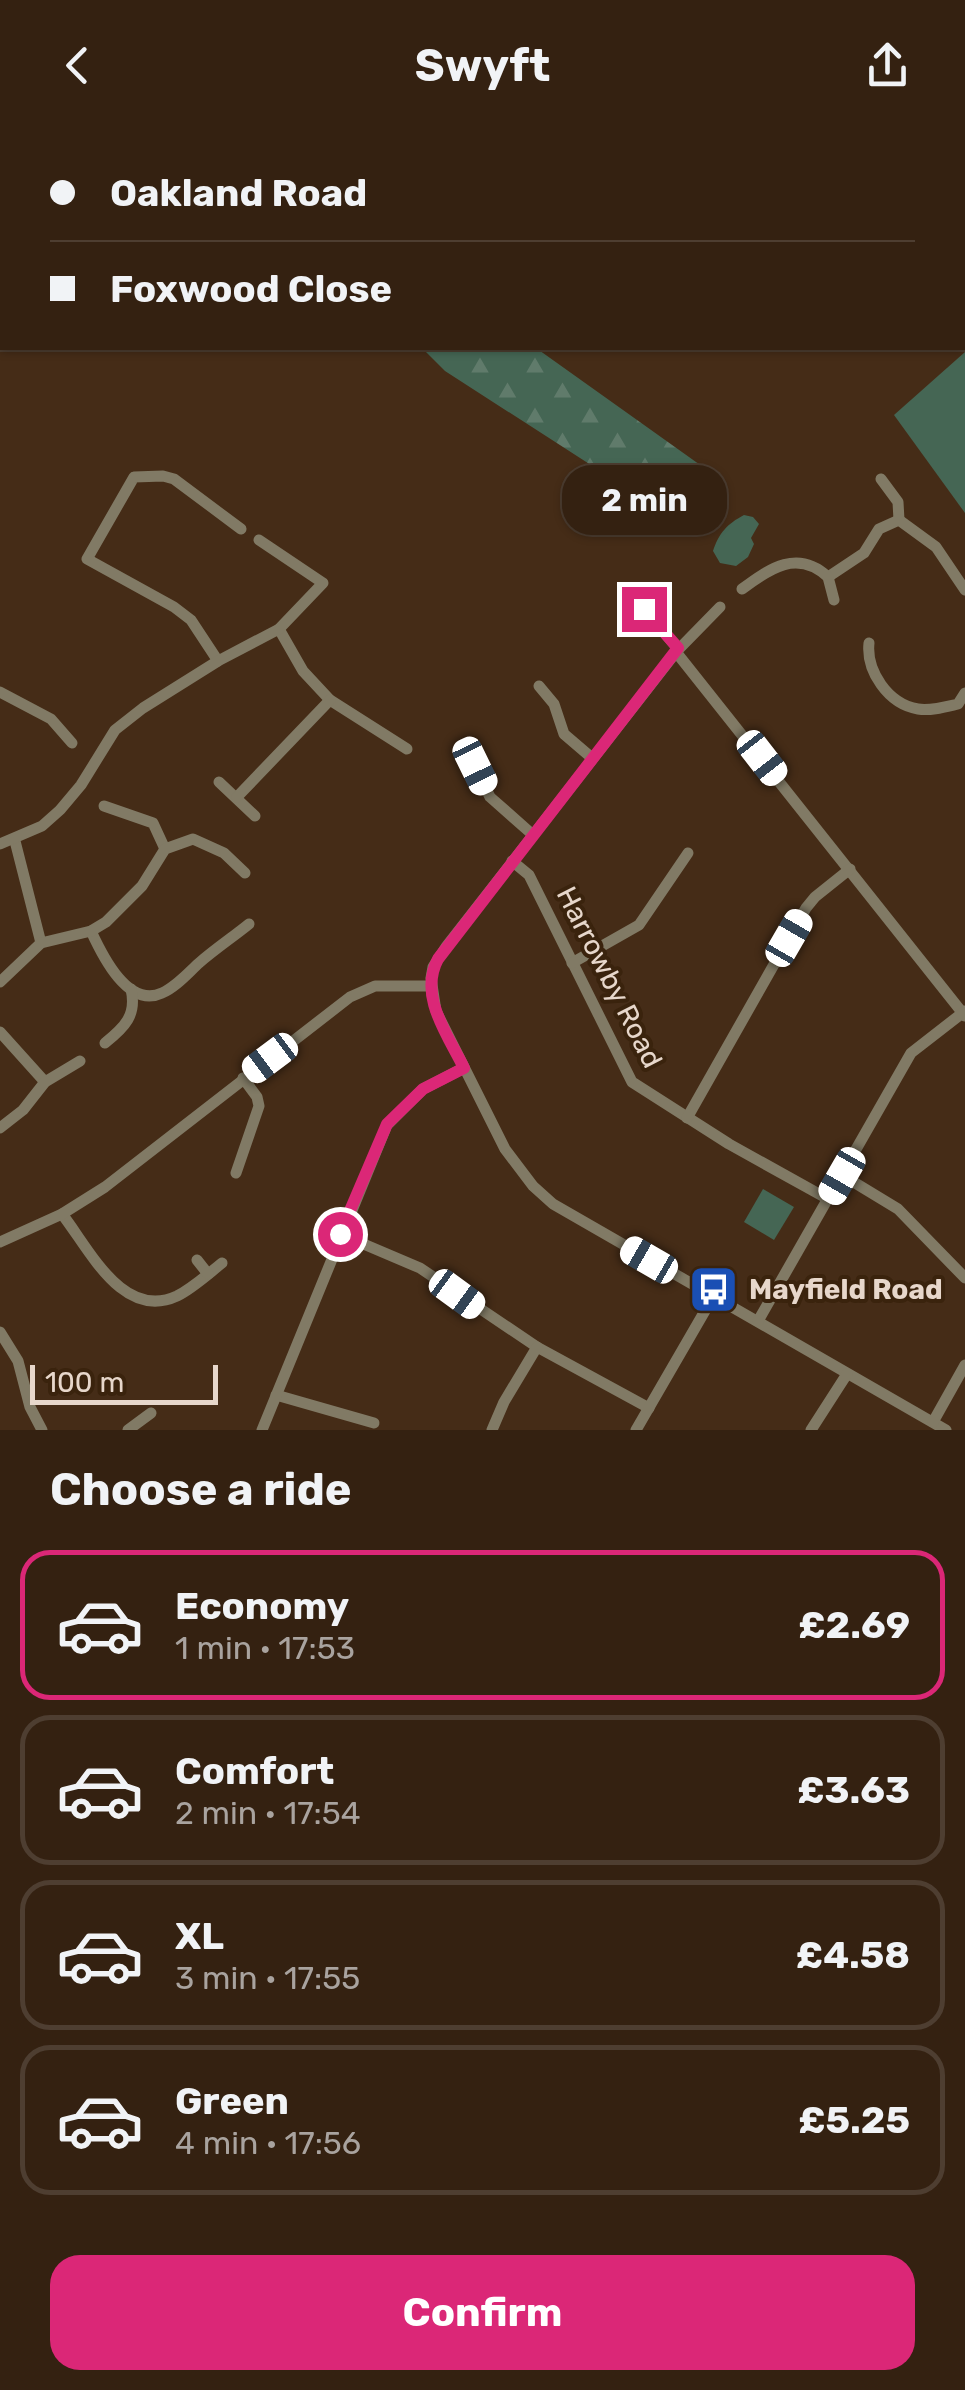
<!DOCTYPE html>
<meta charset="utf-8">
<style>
body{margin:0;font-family:Rubik,sans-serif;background:#3c291a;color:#f1f3f6;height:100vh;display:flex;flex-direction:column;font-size:38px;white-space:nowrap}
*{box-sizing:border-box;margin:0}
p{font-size:32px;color:#a9a39f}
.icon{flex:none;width:55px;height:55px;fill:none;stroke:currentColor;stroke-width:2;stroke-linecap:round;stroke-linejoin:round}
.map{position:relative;height:1300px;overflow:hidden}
.side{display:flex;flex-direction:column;background:#342111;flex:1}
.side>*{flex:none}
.banner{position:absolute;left:0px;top:0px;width:965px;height:220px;box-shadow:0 2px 8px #0004,0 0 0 2px #4e3e31;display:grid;align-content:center;height:220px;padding:0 50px;background:#342111}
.scale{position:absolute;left:30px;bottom:25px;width:188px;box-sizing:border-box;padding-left:10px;border:5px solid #e7d7cb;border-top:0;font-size:28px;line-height:35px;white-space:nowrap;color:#e7d7cb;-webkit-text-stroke:8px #3a230d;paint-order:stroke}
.end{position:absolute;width:45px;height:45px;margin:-22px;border:12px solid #db2777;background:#fff;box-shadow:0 0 0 5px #fff}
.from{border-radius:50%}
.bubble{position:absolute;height:70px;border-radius:30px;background:#342111;box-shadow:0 2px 8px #0004,0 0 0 2px #4e3e31;font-size:32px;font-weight:700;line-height:70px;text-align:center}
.car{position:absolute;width:30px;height:60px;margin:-30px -15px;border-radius:12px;box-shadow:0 0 8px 2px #0007;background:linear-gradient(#fff 24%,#345 0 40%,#fff 0 76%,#345 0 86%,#fff 0)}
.banner b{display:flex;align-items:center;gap:35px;height:95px;font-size:38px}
.banner b+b{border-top:2px solid #4e3e31}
.banner i{width:25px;height:25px;background:#f1f3f6}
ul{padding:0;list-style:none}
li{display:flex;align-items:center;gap:30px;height:150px;margin:0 20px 15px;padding:0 30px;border:5px solid #4e3e31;border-radius:30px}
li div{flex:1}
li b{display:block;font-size:38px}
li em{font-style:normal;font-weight:700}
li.on{border-color:#db2777}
li>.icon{width:90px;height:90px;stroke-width:1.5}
h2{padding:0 50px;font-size:45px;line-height:120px}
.primary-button{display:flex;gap:20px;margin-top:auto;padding:20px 50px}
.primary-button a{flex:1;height:115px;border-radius:30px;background:#db2777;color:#fff;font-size:40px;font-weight:700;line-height:115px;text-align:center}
header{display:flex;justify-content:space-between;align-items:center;height:130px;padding:0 50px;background:#342111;font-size:45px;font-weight:700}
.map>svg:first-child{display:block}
</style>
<header><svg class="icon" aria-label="back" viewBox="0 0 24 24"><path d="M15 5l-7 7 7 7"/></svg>Swyft<svg class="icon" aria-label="share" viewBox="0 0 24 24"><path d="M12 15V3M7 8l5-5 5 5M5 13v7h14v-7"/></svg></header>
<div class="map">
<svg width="965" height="1300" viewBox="0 0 965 1300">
<defs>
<pattern id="forest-firs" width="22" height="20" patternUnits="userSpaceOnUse" patternTransform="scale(2.5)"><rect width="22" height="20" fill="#456654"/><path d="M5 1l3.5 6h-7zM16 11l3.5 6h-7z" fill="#607b6b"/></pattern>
</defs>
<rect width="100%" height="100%" fill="#452c17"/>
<path fill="url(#forest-firs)" d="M422 218H536L703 337 722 355 656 392 642 368 445 241Z"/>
<g fill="#456654">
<path d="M965 222V383L894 285Z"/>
<path d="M744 385 753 387 759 394 751 408 754 414 748 427 736 436 720 433 713 421C719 403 727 394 744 385Z"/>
<path d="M763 1059 794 1077 774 1110 744 1092Z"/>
</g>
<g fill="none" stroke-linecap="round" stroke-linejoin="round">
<g stroke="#817a65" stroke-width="11">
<path d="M881 349 898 372 899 390"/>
<path d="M828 447 864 423 879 399 899 390 936 417 965 460"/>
<path d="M627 458 678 519"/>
<path d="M742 459C770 438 798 419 828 447L834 470"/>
<path d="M720 477 676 522 446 817 433 837 431 848 436 881 505 1019 533 1056 553 1074 946 1300"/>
<path d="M279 499 303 541 330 570 407 619"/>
<path d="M869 513C866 541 888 574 918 579 931 581 945 577 958 574L965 563"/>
<path d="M676 522 965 886"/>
<path d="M218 531 191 490 174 477 87 429 134 347 163 346 174 349 241 399"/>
<path d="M539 556 554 574 564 604 592 628"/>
<path d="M0 562 51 589 72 613"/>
<path d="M475 636 490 667 533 705"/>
<path d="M219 652 255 686"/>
<path d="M237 667 330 570"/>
<path d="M104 676 153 693 165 719"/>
<path d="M15 711 41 813"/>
<path d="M0 714 42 696 60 680 81 655 115 600 143 578 218 531 279 499 323 453 259 410"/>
<path d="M512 731 529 745 632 952 729 1014 828 1069"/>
<path d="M91 801C102 825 128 879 162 863 176 857 188 843 199 833 215 819 233 807 249 794"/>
<path d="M572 833 639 795 688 723"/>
<path d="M0 852 41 813 91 801 106 792 142 756 165 719 193 709 224 723 245 743"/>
<path d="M0 902 45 952"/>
<path d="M105 913C125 897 137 885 131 859"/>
<path d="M687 988 806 778 815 767 850 739"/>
<path d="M0 998 23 980 45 952 80 931"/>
<path d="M236 1043 259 976 257 967 243 948"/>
<path d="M842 1045 898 1079 965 1148"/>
<path d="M62 1084C90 1120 123 1191 177 1166 193 1158 208 1144 222 1133"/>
<path d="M340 1104 420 1138 537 1217 649 1278"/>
<path d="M0 1112 62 1084 105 1057 350 867 375 856H431"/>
<path d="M197 1130 208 1144"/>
<path d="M758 1191 911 923 965 881"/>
<path d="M0 1202 18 1231 30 1277 42 1300"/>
<path d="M276 1265 374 1293"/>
<path d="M933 1292 965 1235"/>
<path d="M128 1300 151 1283"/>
<path d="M262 1300 387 995 423 959 464 938"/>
<path d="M492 1300 504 1272 537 1217"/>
<path d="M636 1300 713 1167"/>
<path d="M811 1300 847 1244"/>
</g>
</g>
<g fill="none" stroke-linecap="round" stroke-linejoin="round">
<path stroke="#db2777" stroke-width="12" d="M340 1104 387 994 423 959 464 938C448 905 418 866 438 829L678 518 644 479"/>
</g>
<defs>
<symbol id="bus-square" viewBox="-11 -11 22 22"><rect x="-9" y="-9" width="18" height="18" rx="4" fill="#1a4fb4" stroke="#3a230d"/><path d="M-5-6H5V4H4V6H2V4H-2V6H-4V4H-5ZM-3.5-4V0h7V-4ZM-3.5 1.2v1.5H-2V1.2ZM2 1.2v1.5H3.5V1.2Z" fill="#fff"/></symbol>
</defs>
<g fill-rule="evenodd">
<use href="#bus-square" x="686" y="1132" width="55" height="55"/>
</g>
<g text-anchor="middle" stroke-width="8" stroke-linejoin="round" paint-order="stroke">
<g font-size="28" fill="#e7d7cb" stroke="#3a230d">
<text transform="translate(610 847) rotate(63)" y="10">Harrowby Road</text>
</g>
<g font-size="28" font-weight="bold" fill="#e7d7cb" stroke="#3a230d" text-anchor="start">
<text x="749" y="1169">Mayfield Road</text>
</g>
</g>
</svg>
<div class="scale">100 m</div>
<i class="end from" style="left:340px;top:1104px"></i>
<i class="end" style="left:644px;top:479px"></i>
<div class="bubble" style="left:562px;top:335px;width:165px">2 min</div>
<i class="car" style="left:762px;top:628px;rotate:142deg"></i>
<i class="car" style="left:475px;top:636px;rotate:154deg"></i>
<i class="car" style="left:789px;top:808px;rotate:30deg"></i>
<i class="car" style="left:270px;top:928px;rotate:233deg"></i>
<i class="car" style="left:842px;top:1046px;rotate:210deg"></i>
<i class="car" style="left:649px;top:1130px;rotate:300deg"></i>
<i class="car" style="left:457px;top:1164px;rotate:126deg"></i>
<div class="banner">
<b><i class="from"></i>Oakland Road</b>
<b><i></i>Foxwood Close</b>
</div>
</div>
<section class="side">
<h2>Choose a ride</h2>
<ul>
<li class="on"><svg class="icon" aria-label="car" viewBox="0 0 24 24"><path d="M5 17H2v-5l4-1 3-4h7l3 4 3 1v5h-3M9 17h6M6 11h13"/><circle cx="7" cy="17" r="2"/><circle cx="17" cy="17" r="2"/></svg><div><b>Economy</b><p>1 min · 17:53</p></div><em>£2.69</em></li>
<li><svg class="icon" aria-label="car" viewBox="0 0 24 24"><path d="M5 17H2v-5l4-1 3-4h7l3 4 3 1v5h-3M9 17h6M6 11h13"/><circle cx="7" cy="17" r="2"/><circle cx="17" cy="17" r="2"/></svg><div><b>Comfort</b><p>2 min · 17:54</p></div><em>£3.63</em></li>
<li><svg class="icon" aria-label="car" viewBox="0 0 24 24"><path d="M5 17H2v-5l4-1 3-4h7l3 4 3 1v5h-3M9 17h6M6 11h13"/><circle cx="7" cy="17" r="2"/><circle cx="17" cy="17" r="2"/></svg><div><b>XL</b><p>3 min · 17:55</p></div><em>£4.58</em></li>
<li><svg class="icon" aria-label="car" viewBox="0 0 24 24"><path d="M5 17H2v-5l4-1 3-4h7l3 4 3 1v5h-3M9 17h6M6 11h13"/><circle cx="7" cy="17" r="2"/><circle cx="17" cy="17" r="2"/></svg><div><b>Green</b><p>4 min · 17:56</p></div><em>£5.25</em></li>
</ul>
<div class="primary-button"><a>Confirm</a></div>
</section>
